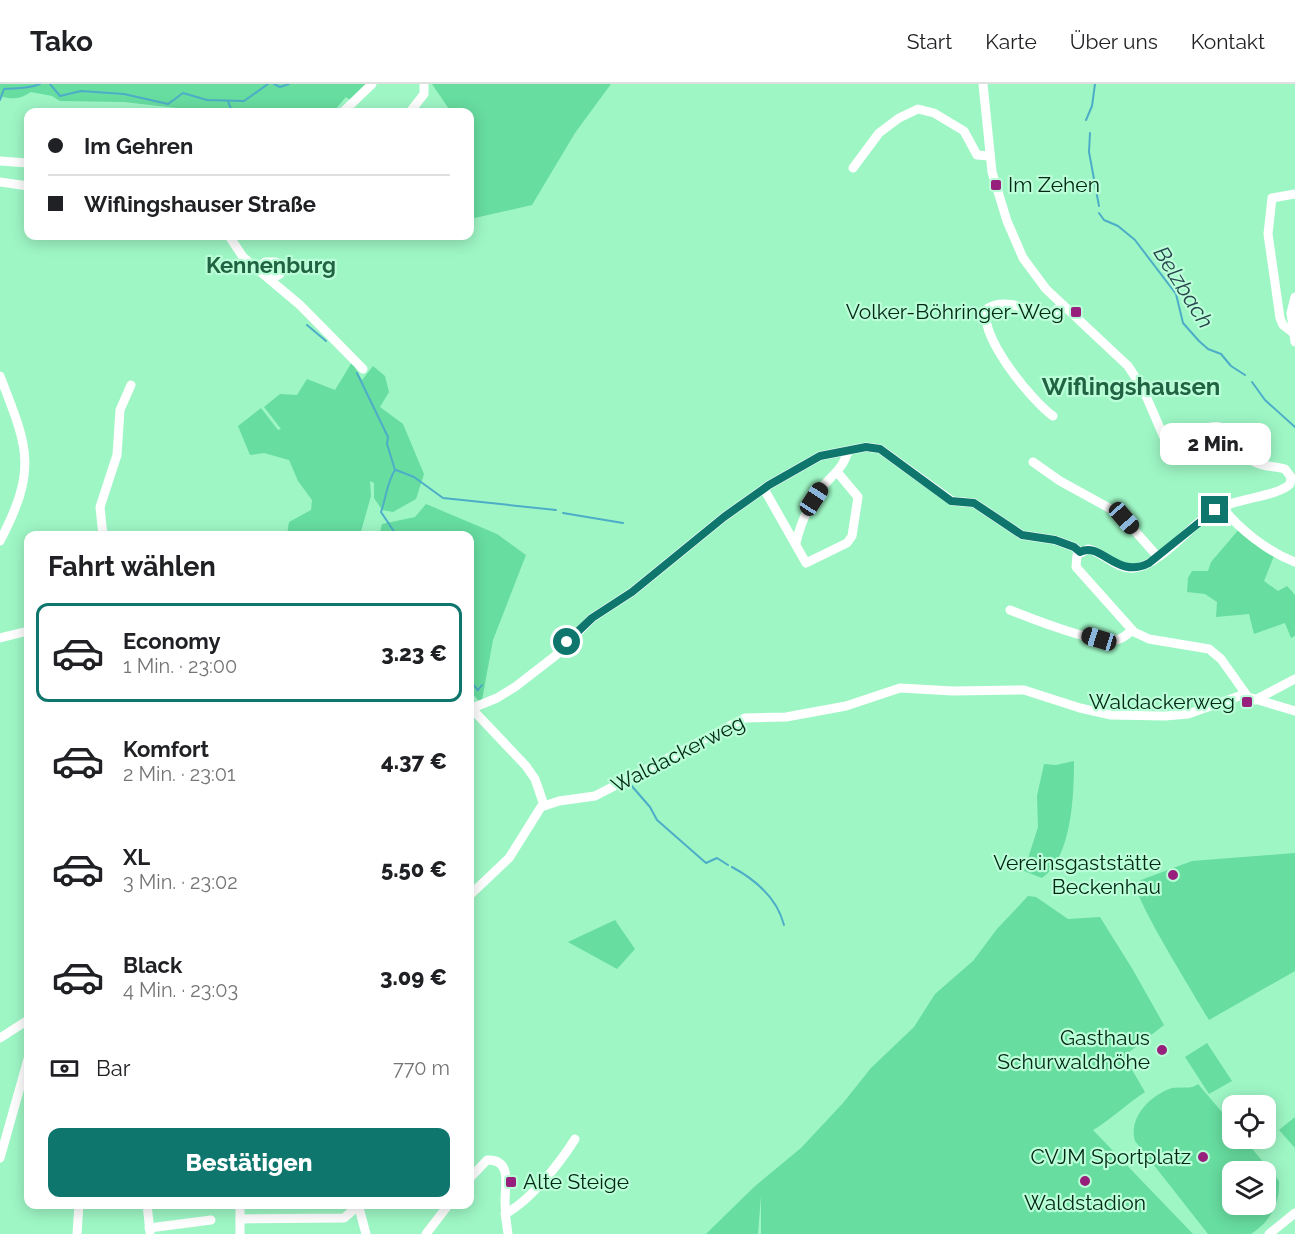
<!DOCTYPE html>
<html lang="de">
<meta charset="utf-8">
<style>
body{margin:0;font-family:Raleway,sans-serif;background:#f2f2f2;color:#202124;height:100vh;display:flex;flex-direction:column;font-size:22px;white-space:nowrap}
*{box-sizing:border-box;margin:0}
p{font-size:20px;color:#757577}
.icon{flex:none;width:33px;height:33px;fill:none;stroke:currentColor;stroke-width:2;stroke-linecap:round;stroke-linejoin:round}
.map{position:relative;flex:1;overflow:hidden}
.side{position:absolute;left:24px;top:447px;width:450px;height:678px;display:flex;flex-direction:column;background:#fff;border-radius:12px;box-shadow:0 3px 15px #0003}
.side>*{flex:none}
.banner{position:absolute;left:24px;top:24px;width:450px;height:132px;border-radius:12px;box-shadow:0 3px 15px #0003;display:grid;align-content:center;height:132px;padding:0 24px;background:#fff}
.buttons{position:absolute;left:1222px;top:1011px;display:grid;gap:12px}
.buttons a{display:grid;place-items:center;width:54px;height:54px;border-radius:12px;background:#fff;box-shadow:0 3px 15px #0003;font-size:30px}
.end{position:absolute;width:27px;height:27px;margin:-14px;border:8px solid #0f766e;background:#fff;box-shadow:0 0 0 3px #fff}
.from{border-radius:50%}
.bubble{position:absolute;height:42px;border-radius:12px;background:#fff;box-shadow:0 3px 15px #0003;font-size:20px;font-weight:800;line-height:42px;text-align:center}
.car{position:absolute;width:18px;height:36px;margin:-18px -9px;border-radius:8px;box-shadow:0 0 4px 2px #0007;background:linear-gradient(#222 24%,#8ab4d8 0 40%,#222 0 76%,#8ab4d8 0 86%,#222 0)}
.banner b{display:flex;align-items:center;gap:21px;height:57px;font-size:22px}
.banner b+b{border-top:2px solid #e0e0e0}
.banner i{width:15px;height:15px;background:#202124}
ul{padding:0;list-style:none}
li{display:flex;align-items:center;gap:18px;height:99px;margin:0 12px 9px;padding:0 12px;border:3px solid transparent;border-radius:12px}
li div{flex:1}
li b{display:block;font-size:22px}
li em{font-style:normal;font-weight:800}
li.on{border-color:#0f766e}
li>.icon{width:54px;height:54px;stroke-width:1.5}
h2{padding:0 24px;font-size:27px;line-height:72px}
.pay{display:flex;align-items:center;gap:15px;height:66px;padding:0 24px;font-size:22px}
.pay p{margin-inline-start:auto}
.action{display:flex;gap:12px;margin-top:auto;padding:12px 24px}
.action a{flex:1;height:69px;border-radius:12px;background:#0f766e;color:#fff;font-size:24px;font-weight:800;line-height:69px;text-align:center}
header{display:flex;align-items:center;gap:36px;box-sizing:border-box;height:84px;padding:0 30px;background:#fff;border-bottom:2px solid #e0e0e0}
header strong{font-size:28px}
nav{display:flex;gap:33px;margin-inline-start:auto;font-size:21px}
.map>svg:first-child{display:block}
</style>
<header>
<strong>Tako</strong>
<nav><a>Start</a><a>Karte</a><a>Über uns</a><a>Kontakt</a></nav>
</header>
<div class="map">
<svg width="1295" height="1150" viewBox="0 0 1295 1150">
<rect width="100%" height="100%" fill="#9ef6c5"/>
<g fill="#67dda0" fill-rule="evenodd">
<path d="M0 0H366L350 16 346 13 333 28H197L194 26 124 18 60 17 52 12 31 8C21 15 12 16 0 12Z"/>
<path d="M432 0H611L575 49 532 121 470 135V28H451Z"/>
<path d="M352 278 362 296 373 282 385 292 389 308 380 323 403 340 424 390 416 415 393 428 382 426 374 414V399L370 397 371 412 360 451H287L289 438 311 426 312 416 298 397 289 376 264 369 250 371 238 342 261 324 278 346 281 345 264 323 280 310 297 311 307 295 335 306Z"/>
<path d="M426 420 497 450 526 471 493 556 482 616 479 617 470 607V452H379L382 440 415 433Z"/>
<path d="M1240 444 1274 472 1264 497 1278 507 1287 502 1295 511V552L1291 554 1285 539 1254 550 1249 530 1216 533 1217 518 1205 510 1187 508 1188 494 1192 487H1208L1211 478Z"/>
<path d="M1074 677C1074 711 1072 773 1042 794L1024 787 1038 743 1037 712 1044 680 1056 681Z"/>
<path d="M1295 769V887L1209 936C1197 915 1135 816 1136 801L1141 796 1192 777Z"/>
<path d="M1028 812 1036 813 1068 835 1100 833 1133 886 1164 941 1124 972 1145 1008C1126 1020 1112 1035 1093 1046L1193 1150H761V1112L758 1150H706L754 1103 801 1064 843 1019 871 984 914 943 935 910 973 877 997 845Z"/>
<path d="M615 836 635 865 617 885 568 858Z"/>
<path d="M1207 959 1232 997 1209 1010 1185 973Z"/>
<path d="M1198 1000 1233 1041V1054L1244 1055 1279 1097C1280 1120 1270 1138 1251 1150H1208L1135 1057C1128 1034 1150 1011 1172 1004 1181 1002 1191 1006 1198 1000ZM1233 1088H1266V1120H1233Z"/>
<path d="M1295 1033V1064L1279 1046Z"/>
</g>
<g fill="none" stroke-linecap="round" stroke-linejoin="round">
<g stroke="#4dadc7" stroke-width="2">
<path d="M50 0 60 12 81 7 124 10 168 20 183 9 207 16 244 17 268 0"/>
<path d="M274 0 280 3 289 0"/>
<path d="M0 16 4 5C16 4 28 5 40 0"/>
<path d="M228 17 232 28"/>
<path d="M1086 36 1092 22 1095 0"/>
<path d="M1090 49 1089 68 1099 122"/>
<path d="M1099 129 1104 136 1118 142 1135 156 1176 210 1183 239 1199 257 1208 265 1221 270 1231 282 1245 291"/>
<path d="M307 241 326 257"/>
<path d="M357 289 388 353 387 360 395 386C387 398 386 414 381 428L397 452"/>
<path d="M1252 298 1265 316 1295 343"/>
<path d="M396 386 414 393 443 414 556 426"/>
<path d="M563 429 623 439"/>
<path d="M470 597 478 606 482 601"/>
<path d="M630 700 650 723 657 736 706 779 717 774 728 781"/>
<path d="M732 783C756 796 777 814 784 841"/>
</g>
<g stroke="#fff" stroke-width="9">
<path d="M983 0 992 88 1007 137 1023 174 1046 205 1128 282 1143 305 1166 358 1180 362C1190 358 1197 348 1207 344 1233 335 1236 367 1253 377 1263 383 1274 382 1285 385L1291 393 1290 400C1279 412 1235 415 1216 425 1192 439 1160 482 1134 484 1116 486 1105 469 1088 465L1077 471 1076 483 1134 548 1149 555 1209 565 1221 575 1248 613 1295 627"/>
<path d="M343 28 372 0"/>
<path d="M410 28 424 10V0"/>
<path d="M0 77 28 79"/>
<path d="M853 84 879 49 899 34 918 25 934 29 964 47 977 71 989 72"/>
<path d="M0 98 28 102"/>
<path d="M229 152 243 173 300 221 363 285"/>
<path d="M257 184 265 178H276L280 190 271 195"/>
<path d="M1295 213 1291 229 1295 258"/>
<path d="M1292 248 1283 241 1280 234 1268 150 1272 114 1295 110"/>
<path d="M0 292C28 364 38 384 0 457"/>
<path d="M1053 332C1033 318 975 249 988 224 1006 213 1030 227 1048 232L1063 221"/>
<path d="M1033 378 1060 397 1120 430 1157 472"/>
<path d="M764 405 806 479 847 459 852 452 858 413 838 389"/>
<path d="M1222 423C1239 445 1268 468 1295 478"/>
<path d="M103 452 100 423 117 371 120 326 131 301"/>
<path d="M796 459C800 441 809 421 820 406 830 392 843 386 848 367"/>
<path d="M1010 526C1030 534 1096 560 1116 556 1122 555 1127 551 1132 546"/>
<path d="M0 554 28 547"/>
<path d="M1255 616 1295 595"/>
<path d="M470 625 497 614 515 603 555 572 592 534 632 508 724 433 769 401 820 372 866 363 880 365 952 417 974 419 1022 451 1055 456 1074 463 1080 468"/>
<path d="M472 625 526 682 535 695 544 721"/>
<path d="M470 811 509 774 541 723 559 717 595 712 745 634 786 633 846 622 900 604 953 607 1024 606 1080 624 1111 631 1165 632 1188 630 1245 610"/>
<path d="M0 954 28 936"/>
<path d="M0 1074 28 975"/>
<path d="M470 1094 487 1076C512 1075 505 1100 505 1117 505 1128 506 1139 508 1150"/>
<path d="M147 1120 150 1148"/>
<path d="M240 1120V1150"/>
<path d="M358 1120 366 1150"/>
<path d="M505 1130C530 1117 560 1079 575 1055"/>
<path d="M240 1135 344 1134 358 1122"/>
<path d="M149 1144 211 1136"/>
<path d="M77 1150 79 1120"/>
<path d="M426 1150 449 1120"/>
<path d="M1269 1150 1295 1129"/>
</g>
</g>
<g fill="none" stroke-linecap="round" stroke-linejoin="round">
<path stroke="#0f766e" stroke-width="8" d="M567 558 592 534 632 508 724 433 769 401 820 372 866 363 880 365 951 417 974 419 1022 451 1055 456 1074 463 1080 468C1101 457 1117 496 1149 479L1215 426"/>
</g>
<g fill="#96207c" stroke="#baffd7" stroke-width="2">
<rect x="990" y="95" width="12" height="12" rx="3"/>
<rect x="1070" y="222" width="12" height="12" rx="3"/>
<rect x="1241" y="612" width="12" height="12" rx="3"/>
<circle cx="1173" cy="791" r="6"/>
<circle cx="1162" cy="966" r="6"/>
<circle cx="1203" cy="1073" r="6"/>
<circle cx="1085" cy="1097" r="6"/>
<rect x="505" y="1092" width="12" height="12" rx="3"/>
</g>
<g text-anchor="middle" stroke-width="4.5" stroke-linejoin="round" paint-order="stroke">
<g font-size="21" fill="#012715" stroke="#baffd7" text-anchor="end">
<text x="1008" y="108" text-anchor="start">Im Zehen</text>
<text x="1064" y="235">Volker-Böhringer-Weg</text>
<text x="1235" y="625">Waldackerweg</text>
<text x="1161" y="786">Vereinsgaststätte<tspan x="1161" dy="24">Beckenhau</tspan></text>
<text x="1150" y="961">Gasthaus<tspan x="1150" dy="24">Schurwaldhöhe</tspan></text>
<text x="1191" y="1080">CVJM Sportplatz</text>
<text x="523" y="1105" text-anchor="start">Alte Steige</text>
<text x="1085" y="1126" text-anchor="middle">Waldstadion</text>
</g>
<g font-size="21" fill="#012715" stroke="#baffd7">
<text transform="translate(678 670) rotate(-27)" y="7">Waldackerweg</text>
</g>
<g font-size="22" font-weight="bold" fill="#1f6342" stroke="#baffd7">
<text x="271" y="189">Kennenburg</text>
</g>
<g font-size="22" font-style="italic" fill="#27444d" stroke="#baffd7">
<text transform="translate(1184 203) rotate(58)" y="8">Belzbach</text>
</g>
<g font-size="24" font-weight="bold" fill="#1f6342" stroke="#baffd7">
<text x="1131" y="311">Wiflingshausen</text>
</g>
</g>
</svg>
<div class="buttons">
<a><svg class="icon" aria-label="locate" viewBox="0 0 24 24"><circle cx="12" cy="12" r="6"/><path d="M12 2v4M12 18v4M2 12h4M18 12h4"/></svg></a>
<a><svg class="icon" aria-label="layers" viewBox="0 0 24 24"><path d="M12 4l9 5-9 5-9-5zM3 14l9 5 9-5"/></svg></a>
</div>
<i class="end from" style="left:567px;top:558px"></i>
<i class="end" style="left:1215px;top:426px"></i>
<div class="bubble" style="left:1160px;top:339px;width:111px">2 Min.</div>
<i class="car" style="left:814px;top:415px;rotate:33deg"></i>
<i class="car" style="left:1124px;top:434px;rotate:139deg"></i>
<i class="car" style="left:1099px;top:555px;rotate:287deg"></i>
<div class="banner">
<b><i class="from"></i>Im Gehren</b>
<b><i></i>Wiflingshauser Straße</b>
</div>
<section class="side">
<h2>Fahrt wählen</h2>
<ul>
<li class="on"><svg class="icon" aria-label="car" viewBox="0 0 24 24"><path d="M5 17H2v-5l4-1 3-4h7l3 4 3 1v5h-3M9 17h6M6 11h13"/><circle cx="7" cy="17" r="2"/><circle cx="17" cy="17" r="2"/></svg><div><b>Economy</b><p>1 Min. · 23:00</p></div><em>3.23 €</em></li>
<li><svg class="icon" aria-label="car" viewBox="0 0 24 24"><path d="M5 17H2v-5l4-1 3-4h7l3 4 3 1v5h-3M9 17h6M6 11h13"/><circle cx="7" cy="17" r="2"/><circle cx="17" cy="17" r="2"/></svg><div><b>Komfort</b><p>2 Min. · 23:01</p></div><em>4.37 €</em></li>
<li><svg class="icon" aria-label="car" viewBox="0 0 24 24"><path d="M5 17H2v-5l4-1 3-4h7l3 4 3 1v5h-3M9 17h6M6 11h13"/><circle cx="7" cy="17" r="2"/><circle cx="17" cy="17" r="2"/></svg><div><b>XL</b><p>3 Min. · 23:02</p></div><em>5.50 €</em></li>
<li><svg class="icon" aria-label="car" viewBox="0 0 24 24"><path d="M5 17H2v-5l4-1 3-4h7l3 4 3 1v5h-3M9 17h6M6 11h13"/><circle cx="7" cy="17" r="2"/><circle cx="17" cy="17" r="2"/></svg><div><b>Black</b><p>4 Min. · 23:03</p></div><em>3.09 €</em></li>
</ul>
<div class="pay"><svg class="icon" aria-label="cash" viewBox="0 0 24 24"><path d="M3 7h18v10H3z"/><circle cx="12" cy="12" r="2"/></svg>Bar<p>770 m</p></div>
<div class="action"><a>Bestätigen</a></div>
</section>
</div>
